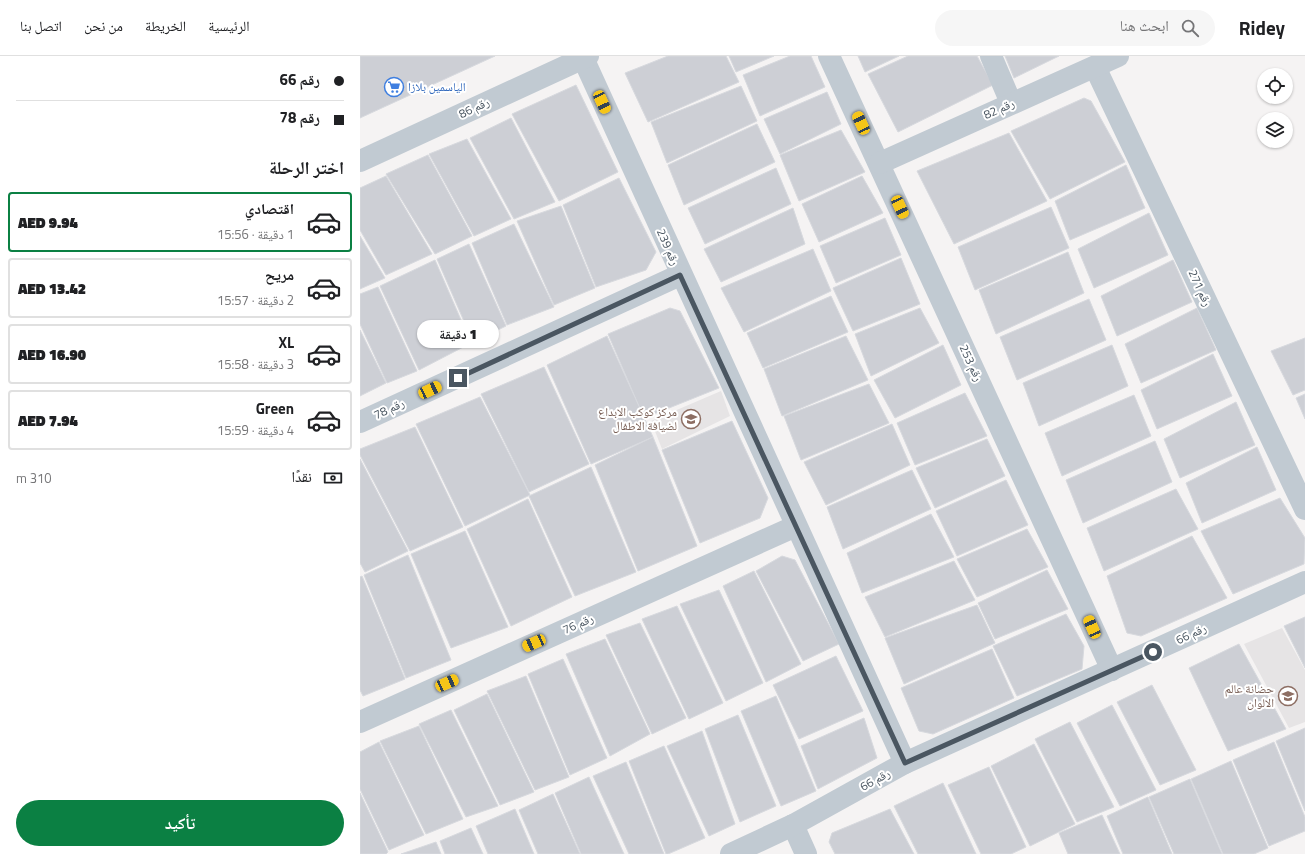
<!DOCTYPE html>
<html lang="ar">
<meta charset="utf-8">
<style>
body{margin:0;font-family:"Titillium Web","Noto Naskh Arabic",sans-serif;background:#f6f6f6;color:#202124;direction:rtl;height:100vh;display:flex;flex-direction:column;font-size:15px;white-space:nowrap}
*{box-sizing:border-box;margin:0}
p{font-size:13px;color:#757577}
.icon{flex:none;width:22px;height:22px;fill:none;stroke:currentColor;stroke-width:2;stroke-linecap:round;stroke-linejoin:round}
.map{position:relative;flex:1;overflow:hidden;direction:ltr}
.sheet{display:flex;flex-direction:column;background:#fff;width:360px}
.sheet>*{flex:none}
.guide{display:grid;align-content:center;height:88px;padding:0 16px;background:#fff}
.tools{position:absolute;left:897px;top:12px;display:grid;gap:8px}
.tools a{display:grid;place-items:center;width:36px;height:36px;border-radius:50%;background:#fff;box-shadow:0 1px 3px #0004;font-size:20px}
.end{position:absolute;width:18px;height:18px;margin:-9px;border:5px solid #4a5661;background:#fff;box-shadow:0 0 0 2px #fff}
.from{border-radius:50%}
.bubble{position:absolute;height:28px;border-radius:14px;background:#fff;box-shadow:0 1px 3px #0004;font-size:13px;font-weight:800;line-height:28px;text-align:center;direction:rtl}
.car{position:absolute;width:12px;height:24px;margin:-12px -6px;border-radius:5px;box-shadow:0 0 3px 1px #0007;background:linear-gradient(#f5c518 24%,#345 0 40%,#f5c518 0 76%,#345 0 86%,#f5c518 0)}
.guide b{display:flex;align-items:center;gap:14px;height:38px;font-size:15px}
.guide b+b{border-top:1px solid #e0e0e0}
.guide i{width:10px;height:10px;background:#202124}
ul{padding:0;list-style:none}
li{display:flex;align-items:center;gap:12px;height:60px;margin:0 8px 6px;padding:0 8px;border:2px solid #e0e0e0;border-radius:4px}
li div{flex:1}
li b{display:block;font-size:15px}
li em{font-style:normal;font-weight:800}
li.active{border-color:#0b8043}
li>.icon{width:36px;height:36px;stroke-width:1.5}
h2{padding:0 16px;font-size:18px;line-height:48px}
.pay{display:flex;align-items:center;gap:10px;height:44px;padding:0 16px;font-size:15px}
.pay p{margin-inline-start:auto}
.cta{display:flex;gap:8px;margin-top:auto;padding:8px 16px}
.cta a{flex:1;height:46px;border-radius:24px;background:#0b8043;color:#fff;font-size:16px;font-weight:800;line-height:46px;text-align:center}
header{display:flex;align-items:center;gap:24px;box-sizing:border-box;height:56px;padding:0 20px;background:#fff;border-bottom:1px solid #e0e0e0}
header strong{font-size:19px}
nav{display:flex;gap:22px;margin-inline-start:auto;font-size:14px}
.search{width:280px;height:36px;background:#f6f6f6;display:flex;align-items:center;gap:10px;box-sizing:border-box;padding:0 14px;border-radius:22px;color:#757577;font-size:15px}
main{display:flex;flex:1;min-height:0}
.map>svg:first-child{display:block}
</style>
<header>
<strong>Ridey</strong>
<div class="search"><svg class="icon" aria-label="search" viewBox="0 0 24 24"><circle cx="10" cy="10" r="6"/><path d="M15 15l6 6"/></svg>ابحث هنا</div>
<nav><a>الرئيسية</a><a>الخريطة</a><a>من نحن</a><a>اتصل بنا</a></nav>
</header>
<main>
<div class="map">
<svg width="945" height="798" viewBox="0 0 945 798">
<rect width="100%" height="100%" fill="#f5f3f3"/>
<g fill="#e6e4e5">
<path d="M361 335 370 360 302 393 291 365Z"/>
<path d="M922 572 945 614V666L929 672 884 588Z"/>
</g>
<g fill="#cdcfd5" stroke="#d7d9de">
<path d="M0 0H135L0 62Z"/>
<path d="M308 0H366L379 26 288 66 265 17Z"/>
<path d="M369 0H414L376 16Z"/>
<path d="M430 0H451L465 31 400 60 383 19Z"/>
<path d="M498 0H539L505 16Z"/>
<path d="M548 0H617L633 29 538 76 508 18Z"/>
<path d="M645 0H699L654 22Z"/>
<path d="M216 29 258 116 199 145 152 58Z"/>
<path d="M381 30 397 65 307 107 291 66Z"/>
<path d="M467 36 481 68 420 98 404 63Z"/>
<path d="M724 42 731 45 765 106 690 143 651 75Z"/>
<path d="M151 62 195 146 154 163 110 82Z"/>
<path d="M397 68 415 106 324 149 308 109Z"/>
<path d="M481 74 505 116 439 145 420 99Z"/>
<path d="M649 77 687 145 594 188 557 115Z"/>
<path d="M107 83 151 163 114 180 69 98Z"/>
<path d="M68 99 112 180 75 198 26 118Z"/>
<path d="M766 109 785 152 710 184 695 145Z"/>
<path d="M416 112 431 148 345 188 328 152Z"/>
<path d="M26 120 72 198 26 219 0 174V132Z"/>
<path d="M502 120 523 157 459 186 442 148Z"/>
<path d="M259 122 296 196 286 214 236 231 203 149Z"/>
<path d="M201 150 235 232 194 249 157 165Z"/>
<path d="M691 151 709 192 615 234 598 191Z"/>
<path d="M433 152 445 188 361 226 344 193Z"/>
<path d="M789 157 808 199 734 232 718 193Z"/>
<path d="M525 162 541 199 476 227 460 190Z"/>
<path d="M154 168 194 251 147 269 112 187Z"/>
<path d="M0 180 25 222 0 233Z"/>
<path d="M109 188 146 270 113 286 77 203Z"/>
<path d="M453 193 471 235 384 276 361 232Z"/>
<path d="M708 196 724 237 636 278 619 234Z"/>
<path d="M541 202 560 248 493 275 473 232Z"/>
<path d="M75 204 111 287 59 314 20 230Z"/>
<path d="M813 204 832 246 757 280 741 240Z"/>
<path d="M18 231 57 315 27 327 0 268V238Z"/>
<path d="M471 240 488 276 403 312 387 277Z"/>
<path d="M729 243 746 284 657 324 640 281Z"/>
<path d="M310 252 320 255 359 332 284 362 248 278Z"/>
<path d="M560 252 579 287 511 320 495 278Z"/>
<path d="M837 252 856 294 781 327 765 288Z"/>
<path d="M0 274 26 327 0 340Z"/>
<path d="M247 280 293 381 231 408 187 309Z"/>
<path d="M486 280 508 324 422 360 404 313Z"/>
<path d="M945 282V334L933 339 911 295Z"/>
<path d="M583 289 601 329 535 362 514 324Z"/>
<path d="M752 289 768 330 679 370 663 327Z"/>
<path d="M853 298 872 340 797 373 781 334Z"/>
<path d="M184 311 229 408 169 436 121 338Z"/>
<path d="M509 328 529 367 441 404 424 360Z"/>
<path d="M605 337 627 380 555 409 537 367Z"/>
<path d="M945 338V363L936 342Z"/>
<path d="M774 339 791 380 702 420 685 377Z"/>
<path d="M120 341 170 439 105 470 56 368Z"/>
<path d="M876 346 895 389 820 422 804 383Z"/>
<path d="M372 365 408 442 400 462 340 487 302 394Z"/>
<path d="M532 368 550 409 466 449 444 406Z"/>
<path d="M55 371 103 471 50 495 0 399V393Z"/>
<path d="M293 381 337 490 278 515 235 409Z"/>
<path d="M627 383 645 420 575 452 556 412Z"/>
<path d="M795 385 812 426 723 467 706 424Z"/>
<path d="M897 391 916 434 842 467 826 427Z"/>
<path d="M0 403 48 495 5 516 0 507Z"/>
<path d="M231 411 276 516 215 540 169 440Z"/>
<path d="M552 414 571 453 483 493 467 451Z"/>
<path d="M646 424 668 469 597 500 576 455Z"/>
<path d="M816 433 838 473 744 515 727 472Z"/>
<path d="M920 442 945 482 944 508 873 538 841 475Z"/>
<path d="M168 443 212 541 151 570 107 473Z"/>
<path d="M571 458 594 501 502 537 487 497Z"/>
<path d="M667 473 688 511 617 541 597 503Z"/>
<path d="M105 475 148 571 91 592 51 498Z"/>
<path d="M832 480 867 542 781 580 767 577 747 520Z"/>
<path d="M48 499 91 604 46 622 4 519Z"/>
<path d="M422 500 435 504 479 588 443 605 396 515Z"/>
<path d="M594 505 615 544 525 581 505 541Z"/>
<path d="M687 514 708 553 635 583 618 547Z"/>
<path d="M394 515 441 608 406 626 363 530Z"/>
<path d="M2 520 45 623 3 640 0 634V521Z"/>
<path d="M359 534 403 627 366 645 320 548Z"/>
<path d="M617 549 635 587 544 628 525 582Z"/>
<path d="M317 550 363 647 329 663 282 563Z"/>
<path d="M706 558 724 590 722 613 657 640 633 590Z"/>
<path d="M945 561V612L924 570Z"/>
<path d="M280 567 326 662 292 678 246 579Z"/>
<path d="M245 583 290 678 250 700 206 598Z"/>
<path d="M879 588 926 673 868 695 829 612Z"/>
<path d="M632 593 654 642 573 678 559 675 541 632Z"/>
<path d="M476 600 503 655 439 683 413 629Z"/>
<path d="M203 603 247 702 210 719 168 618Z"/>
<path d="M166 620 209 721 175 734 127 635Z"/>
<path d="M792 629 836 714 800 729 757 646Z"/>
<path d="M127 638 174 736 140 749 94 654Z"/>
<path d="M416 640 456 735 421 750 381 655Z"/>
<path d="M752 649 796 734 760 750 717 667Z"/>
<path d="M91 654 138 750 106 761 59 668Z"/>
<path d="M378 659 416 750 380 766 345 673Z"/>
<path d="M504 662 517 702 458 733 441 690Z"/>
<path d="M710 666 754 751 717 766 675 683Z"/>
<path d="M59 670 103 763 66 778 20 685Z"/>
<path d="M945 672V755L916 685Z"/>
<path d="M342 675 375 768 349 780 307 690Z"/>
<path d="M19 686 64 779 29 794 0 733V696Z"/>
<path d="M914 686 945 761V775L909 790 873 704Z"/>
<path d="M674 688 715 768 670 790 631 710Z"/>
<path d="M304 690 345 782 308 798H306L269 705Z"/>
<path d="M871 705 908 792 894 798H863L831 723Z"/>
<path d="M266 706 304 798H269L233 720Z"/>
<path d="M629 711 666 791 651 798H621L588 729Z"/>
<path d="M229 721 264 798H221L195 737Z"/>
<path d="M830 723 862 798H814L789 741Z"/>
<path d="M583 727 616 798H558L534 750Z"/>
<path d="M0 737 28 796 26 798H0Z"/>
<path d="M193 738 220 798H178L159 754Z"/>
<path d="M788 741 812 798H763L747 760Z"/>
<path d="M155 753 174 798H128L116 770Z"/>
<path d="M530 753 554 798H475L469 786 472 777Z"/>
<path d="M742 759 760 798H708L699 777Z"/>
<path d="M111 772 123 798H85L80 785Z"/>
<path d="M76 786 81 798H41Z"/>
</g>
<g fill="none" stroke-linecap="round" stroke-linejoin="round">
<g stroke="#c1cad2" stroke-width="22">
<path d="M469 0 752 614"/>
<path d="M631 0 651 47"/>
<path d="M223 2 545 707"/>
<path d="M735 11 945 453"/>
<path d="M0 105 228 0"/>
<path d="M520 107 758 0"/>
<path d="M0 366 320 219"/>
<path d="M0 666 436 470"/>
<path d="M433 769 446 798"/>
<path d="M371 798 433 769 545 707 945 526"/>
</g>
</g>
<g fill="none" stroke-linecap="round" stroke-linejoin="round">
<path stroke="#4a5661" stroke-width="5" d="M98 322 320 219 545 707 793 596"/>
</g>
<defs>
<symbol id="supermarket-ring" viewBox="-11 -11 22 22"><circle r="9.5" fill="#fff" stroke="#3f7fe0" stroke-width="1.5"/><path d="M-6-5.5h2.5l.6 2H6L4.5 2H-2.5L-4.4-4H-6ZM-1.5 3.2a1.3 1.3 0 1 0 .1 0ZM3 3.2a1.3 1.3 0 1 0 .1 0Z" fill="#3f7fe0"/></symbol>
<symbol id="school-ring" viewBox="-11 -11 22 22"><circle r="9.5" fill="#fff" stroke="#8d6e63" stroke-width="1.5"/><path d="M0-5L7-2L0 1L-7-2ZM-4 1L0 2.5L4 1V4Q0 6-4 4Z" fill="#8d6e63"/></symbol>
</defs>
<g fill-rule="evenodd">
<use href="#supermarket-ring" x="23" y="20" width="22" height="22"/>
<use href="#school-ring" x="320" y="352" width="22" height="22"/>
<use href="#school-ring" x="917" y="629" width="22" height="22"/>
</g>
<g text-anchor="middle" stroke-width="4" stroke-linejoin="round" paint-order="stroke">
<g font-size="12" fill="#366cbe" stroke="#fff" text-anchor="start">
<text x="48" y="35">الياسمين بلازا</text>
</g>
<g font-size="12" fill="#4a5661" stroke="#fff">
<text transform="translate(114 52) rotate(-25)" y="4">رقم 86</text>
<text transform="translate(639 53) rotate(-24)" y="4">رقم 82</text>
<text transform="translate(308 191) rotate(66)" y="4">رقم 239</text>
<text transform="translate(840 232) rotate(65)" y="4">رقم 271</text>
<text transform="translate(611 307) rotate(65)" y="4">رقم 253</text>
<text transform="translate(29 353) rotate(-25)" y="4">رقم 78</text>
<text transform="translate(218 568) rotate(-24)" y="4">رقم 76</text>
<text transform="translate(831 578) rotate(-25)" y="4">رقم 66</text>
<text transform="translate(515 724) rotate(-29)" y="4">رقم 66</text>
</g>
<g font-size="12" fill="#785e54" stroke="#fff" text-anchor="end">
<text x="317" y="360">مركز كوكب الابداع<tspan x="317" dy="14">لضيافة الاطفال</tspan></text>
<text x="914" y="637">حضانة عالم<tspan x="914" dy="14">الالوان</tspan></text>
</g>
</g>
</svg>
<div class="tools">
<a><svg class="icon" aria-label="locate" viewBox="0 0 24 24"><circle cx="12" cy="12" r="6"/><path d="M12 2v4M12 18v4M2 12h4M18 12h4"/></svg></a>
<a><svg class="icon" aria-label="layers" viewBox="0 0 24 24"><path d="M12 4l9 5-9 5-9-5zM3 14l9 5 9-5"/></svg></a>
</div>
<i class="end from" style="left:793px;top:596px"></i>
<i class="end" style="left:98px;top:322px"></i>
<div class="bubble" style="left:57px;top:264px;width:82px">1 دقيقة</div>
<i class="car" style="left:242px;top:46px;rotate:155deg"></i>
<i class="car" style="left:501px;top:67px;rotate:335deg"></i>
<i class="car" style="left:540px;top:151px;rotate:155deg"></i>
<i class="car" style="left:70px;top:334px;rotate:65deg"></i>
<i class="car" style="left:732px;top:571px;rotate:336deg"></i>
<i class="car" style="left:174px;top:587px;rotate:246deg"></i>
<i class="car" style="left:87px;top:627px;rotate:66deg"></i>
</div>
<section class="sheet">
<div class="guide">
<b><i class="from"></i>رقم 66</b>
<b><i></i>رقم 78</b>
</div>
<h2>اختر الرحلة</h2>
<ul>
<li class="active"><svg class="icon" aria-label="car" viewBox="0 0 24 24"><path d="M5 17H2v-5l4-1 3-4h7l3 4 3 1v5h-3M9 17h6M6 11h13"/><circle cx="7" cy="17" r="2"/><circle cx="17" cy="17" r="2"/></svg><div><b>اقتصادي</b><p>1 دقيقة · 15:56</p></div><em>AED 9.94</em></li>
<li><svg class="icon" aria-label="car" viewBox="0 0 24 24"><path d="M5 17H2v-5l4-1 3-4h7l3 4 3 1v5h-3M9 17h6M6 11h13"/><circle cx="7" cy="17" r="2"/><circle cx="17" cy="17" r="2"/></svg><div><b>مريح</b><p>2 دقيقة · 15:57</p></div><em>AED 13.42</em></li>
<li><svg class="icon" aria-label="car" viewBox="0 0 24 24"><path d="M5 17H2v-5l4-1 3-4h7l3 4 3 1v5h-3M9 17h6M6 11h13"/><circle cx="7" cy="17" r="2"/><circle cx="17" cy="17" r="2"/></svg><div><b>XL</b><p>3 دقيقة · 15:58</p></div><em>AED 16.90</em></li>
<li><svg class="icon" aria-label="car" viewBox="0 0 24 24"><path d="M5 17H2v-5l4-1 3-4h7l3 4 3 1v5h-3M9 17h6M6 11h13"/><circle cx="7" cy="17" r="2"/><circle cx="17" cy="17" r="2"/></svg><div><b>Green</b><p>4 دقيقة · 15:59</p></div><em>AED 7.94</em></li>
</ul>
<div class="pay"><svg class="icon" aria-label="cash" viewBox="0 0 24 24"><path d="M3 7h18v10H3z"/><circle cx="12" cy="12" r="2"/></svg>نقدًا<p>310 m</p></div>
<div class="cta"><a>تأكيد</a></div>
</section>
</main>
